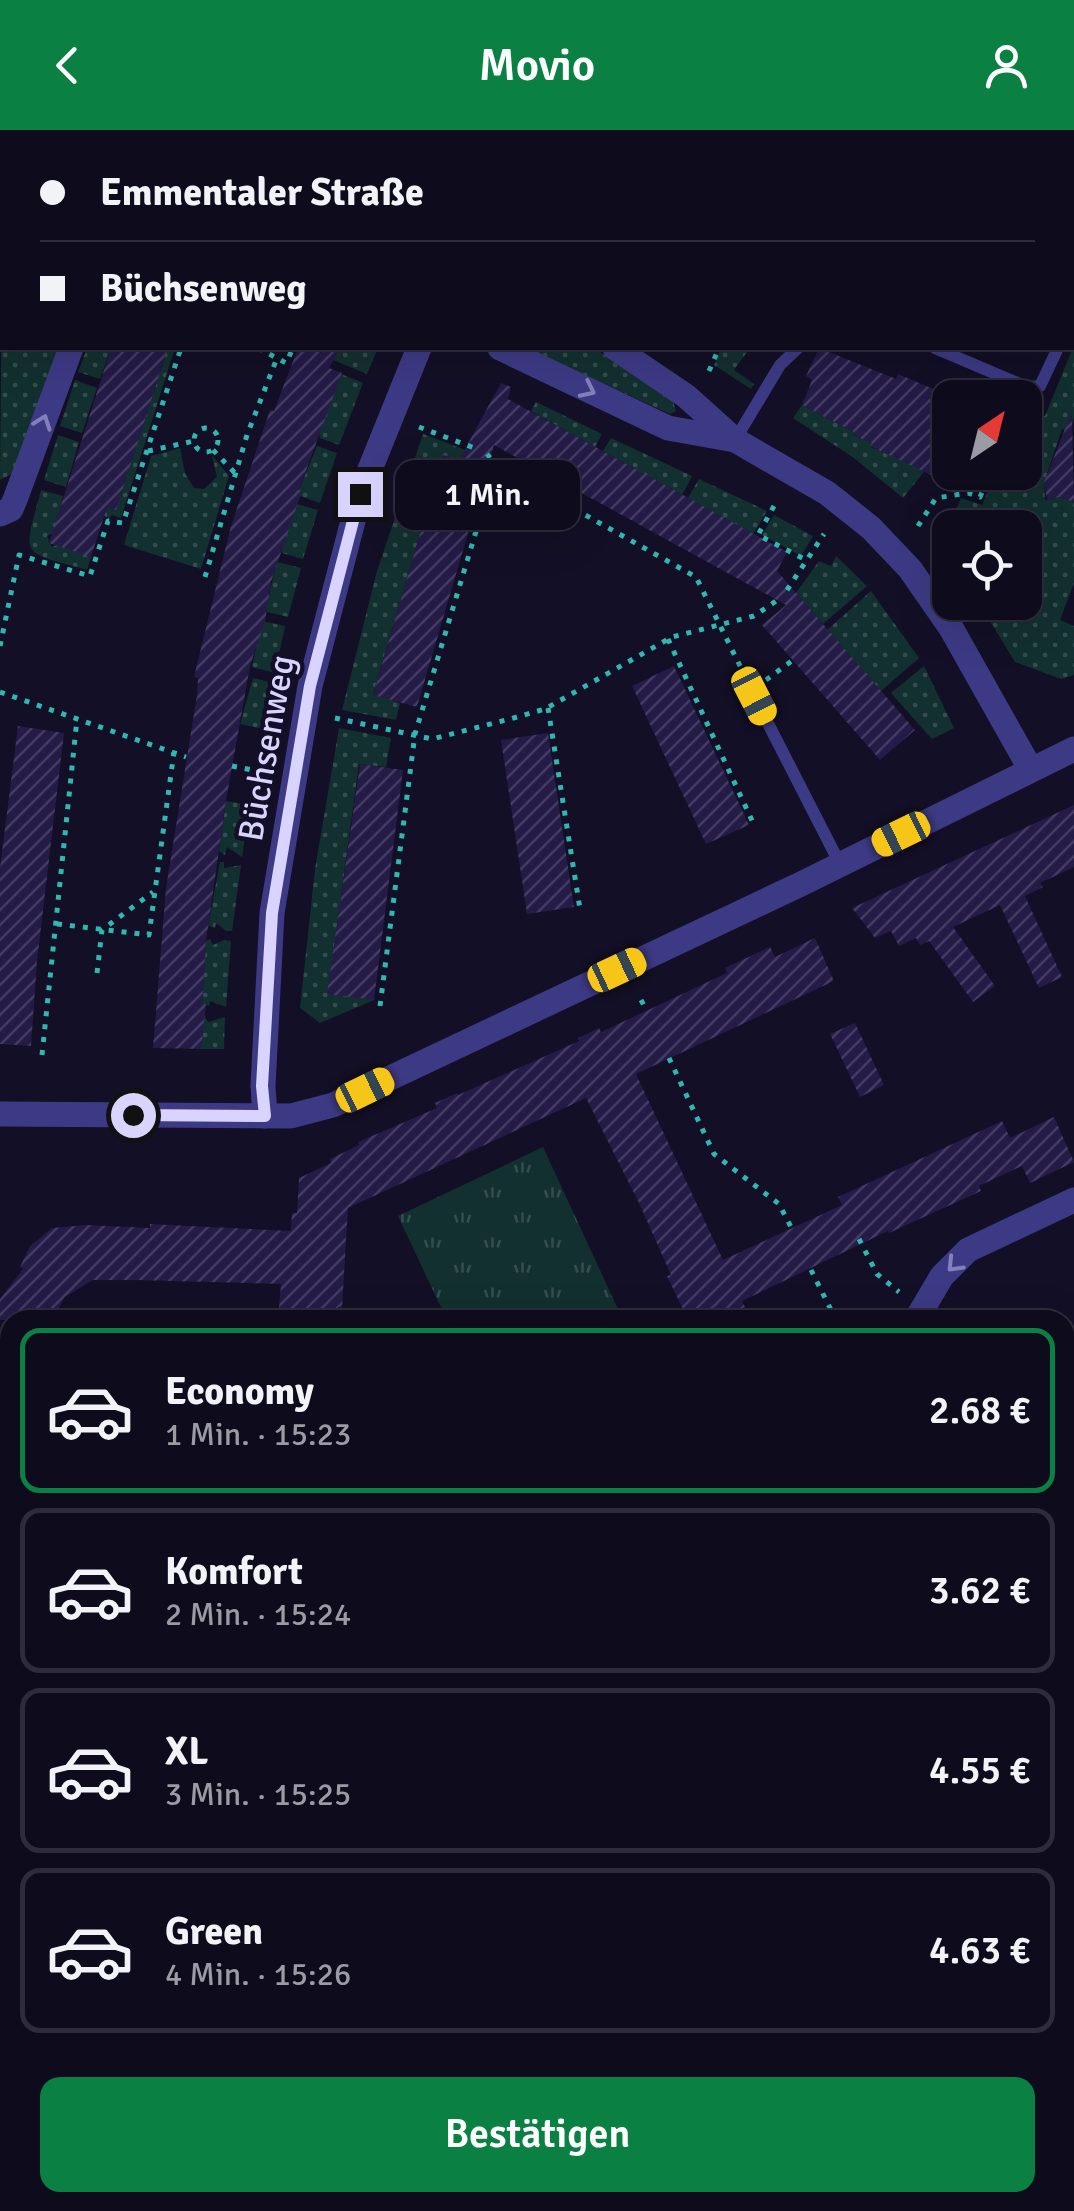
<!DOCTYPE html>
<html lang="de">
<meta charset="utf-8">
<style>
body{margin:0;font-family:Signika,sans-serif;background:#1c1929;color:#f1f3f6;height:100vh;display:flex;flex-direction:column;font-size:38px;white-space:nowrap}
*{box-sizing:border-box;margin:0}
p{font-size:32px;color:#9b9ba3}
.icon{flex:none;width:55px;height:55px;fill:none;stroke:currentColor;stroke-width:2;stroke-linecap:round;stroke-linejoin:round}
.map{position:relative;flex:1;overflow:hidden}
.panel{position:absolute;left:0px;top:1180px;width:1075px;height:902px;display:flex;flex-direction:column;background:#0e0b1c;border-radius:30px 30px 0 0;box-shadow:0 10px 40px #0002,0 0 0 2px #2e2b3b}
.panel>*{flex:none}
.hud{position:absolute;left:0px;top:0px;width:1075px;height:220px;box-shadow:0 10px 40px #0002,0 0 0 2px #2e2b3b;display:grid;align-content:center;height:220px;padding:0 40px;background:#0e0b1c}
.needle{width:65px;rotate:35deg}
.tools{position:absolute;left:932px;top:250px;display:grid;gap:20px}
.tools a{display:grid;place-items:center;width:110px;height:110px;border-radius:20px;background:#0e0b1c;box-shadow:0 10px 40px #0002,0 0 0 2px #2e2b3b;font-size:50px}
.end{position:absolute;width:45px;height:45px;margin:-22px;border:12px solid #d9d4ff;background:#111;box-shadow:0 0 0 5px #111}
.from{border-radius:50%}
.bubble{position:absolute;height:70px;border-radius:20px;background:#0e0b1c;box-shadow:0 10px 40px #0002,0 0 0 2px #2e2b3b;font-size:32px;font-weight:600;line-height:70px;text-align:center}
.car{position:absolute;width:30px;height:60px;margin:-30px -15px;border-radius:12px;box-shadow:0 0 8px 2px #0007;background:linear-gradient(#f5c518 24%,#345 0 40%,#f5c518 0 76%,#345 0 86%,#f5c518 0)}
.hud b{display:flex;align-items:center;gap:35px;height:95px;font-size:38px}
.hud b+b{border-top:2px solid #2e2b3b}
.hud i{width:25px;height:25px;background:#f1f3f6}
ul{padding:18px 0 0;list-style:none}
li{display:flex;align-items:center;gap:30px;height:165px;margin:0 20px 15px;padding:0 20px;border:5px solid #2e2b3b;border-radius:20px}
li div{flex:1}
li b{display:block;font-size:38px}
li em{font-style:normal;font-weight:600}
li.selected{border-color:#0b8043}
li>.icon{width:90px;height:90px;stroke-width:1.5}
.primary-button{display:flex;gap:20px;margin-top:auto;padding:20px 40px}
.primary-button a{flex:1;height:115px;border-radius:20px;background:#0b8043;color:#fff;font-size:40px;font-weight:600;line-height:115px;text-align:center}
header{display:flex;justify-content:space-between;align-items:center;height:130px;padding:0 40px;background:#0b8043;color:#fff;font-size:45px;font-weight:600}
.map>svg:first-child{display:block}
</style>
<header><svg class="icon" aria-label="back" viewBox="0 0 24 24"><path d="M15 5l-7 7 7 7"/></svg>Movio<svg class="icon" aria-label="person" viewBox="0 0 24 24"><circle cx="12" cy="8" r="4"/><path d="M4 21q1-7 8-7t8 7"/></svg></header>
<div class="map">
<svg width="1074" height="2081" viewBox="0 0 1074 2081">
<defs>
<pattern id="grass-dots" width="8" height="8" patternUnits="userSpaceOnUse" patternTransform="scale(2.5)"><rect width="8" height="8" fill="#12302f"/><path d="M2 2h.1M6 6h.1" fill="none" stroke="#344d4e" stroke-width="1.8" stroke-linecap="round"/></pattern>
<pattern id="park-tufts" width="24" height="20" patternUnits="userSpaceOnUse" patternTransform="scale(2.5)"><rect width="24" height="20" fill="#12302f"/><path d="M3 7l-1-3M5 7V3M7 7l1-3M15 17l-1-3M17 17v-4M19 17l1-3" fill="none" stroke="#344d4e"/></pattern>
<pattern id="building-hatch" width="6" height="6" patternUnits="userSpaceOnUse" patternTransform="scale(2.5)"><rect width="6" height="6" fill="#241b47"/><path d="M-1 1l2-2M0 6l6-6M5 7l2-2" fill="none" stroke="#433b63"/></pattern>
</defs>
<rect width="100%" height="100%" fill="#130f26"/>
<g fill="url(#grass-dots)">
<path d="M2 134V218H59L15 342 0 350Z"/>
<path d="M1074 215V288L1069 301 1062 299 1044 353 1045 370 1059 367 1074 372V453L1060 490 1074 496V545L1061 549 1015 532 979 473 1025 472V398L954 397 956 390 953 387 961 368 982 375 996 343 1025 342V289L1045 286Z"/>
<path d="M87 218H111L100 249 78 242Z"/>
<path d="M168 218H175L121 388 112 385 110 388 104 386 107 377 116 379Z"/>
<path d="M340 218H378L367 244 333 230Z"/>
<path d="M526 218H594L673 271 676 281 670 284Z"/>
<path d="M721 218H750L734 240 754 254 751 259 714 235Z"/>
<path d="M341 244 363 253 339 315 320 308 319 302Z"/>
<path d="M75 250 97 258 82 303 60 296Z"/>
<path d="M536 272 602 304 595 317 531 281Z"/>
<path d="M802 275 854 302 853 305 872 313 871 317 924 340 923 343 903 368 854 328 793 288Z"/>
<path d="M423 304 476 324 473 333 443 326 373 564 400 573 396 590 342 580 377 441Z"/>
<path d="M58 305 79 312 66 357 44 350Z"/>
<path d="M611 308 692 346 682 365 603 321Z"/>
<path d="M317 316 337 323 320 373 300 366 299 360Z"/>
<path d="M180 318 185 343 194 358 204 359 217 347 212 325 229 346 201 439 124 415 151 326Z"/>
<path d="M699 349 767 381 753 404 688 368Z"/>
<path d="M41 360 63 366 55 402 47 406 52 417 59 414 91 427 87 440C18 421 23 428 41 360Z"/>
<path d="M297 374 318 380 303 429 282 423V418Z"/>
<path d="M774 385 813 406 801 426 762 405Z"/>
<path d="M836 426 867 456 823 494 798 465 793 467 819 431 831 436Z"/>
<path d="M277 432 301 438 288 487 267 482 266 477Z"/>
<path d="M871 461 919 528 881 561 827 500Z"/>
<path d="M262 491 285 496 275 543 252 537Z"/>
<path d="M924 536 954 598 932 609 891 563Z"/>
<path d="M253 548 273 553 263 599 240 594Z"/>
<path d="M339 598 391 608 386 637 359 634 338 788 374 870 320 893 300 878 315 739Z"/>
<path d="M226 671 250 675 242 727 227 717 225 725 219 721Z"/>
<path d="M220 732H224V738L241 735 232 801H226L216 793 215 798 208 796Z"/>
<path d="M210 809 213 815 224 810 231 811 226 877 210 871 209 876 202 874 206 811Z"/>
<path d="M204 885 208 892 225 887 224 919H201Z"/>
<path d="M1074 2051V2081H990L1014 2073 1065 2072V2054Z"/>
<path d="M214 2072H345L348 2077 339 2081H190Z"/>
<path d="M486 2073H619L622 2081H469Z"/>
<path d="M688 2073V2072L863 2073 860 2081H691Z"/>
</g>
<path fill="url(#park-tufts)" d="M543 1017 623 1190H447L398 1086Z"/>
<path fill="#12302f" d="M0 1909 10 1952V2072L38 2073 40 2081H0Z"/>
<g fill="url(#building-hatch)">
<path d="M111 218H168L116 380 107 377 91 427 49 413Z"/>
<path d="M298 218H340L329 238 342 243 299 360 302 361 271 452 265 491 250 536 226 671 206 811 202 874H206L201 919 153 918 166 758 197 565 198 548 194 547 231 396 270 280 274 281Z"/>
<path d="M819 218 896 249 898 244 950 266V354L870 316 872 313 853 305 854 302 802 275 812 250 806 246Z"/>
<path d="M501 253 511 257 508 269 787 422 777 441 915 600 880 630 762 495 786 475 494 315 417 577 373 565 443 325 459 330Z"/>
<path d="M1072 281 1074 372 1059 367 1047 370 1044 352Z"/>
<path d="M674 536 749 695 706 714 632 556Z"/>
<path d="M18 596 64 603 37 831 31 916 0 914V738Z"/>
<path d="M548 603 574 777 527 784 501 610Z"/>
<path d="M360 634 403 640 374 870 327 864Z"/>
<path d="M1074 675V737L1040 753 1043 757 1025 766 1062 847 1039 858 1000 775 953 797 995 856 973 872 929 811 920 815 916 808 899 816 891 801 875 808 852 778Z"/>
<path d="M815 808 834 851 636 944 723 1130 842 1075 838 1067 1002 991 1010 1008 1054 987 1074 1032 1030 1053 1022 1036 979 1056 981 1061 889 1103 888 1101 742 1171 745 1177 718 1190H688L667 1146 671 1145 639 1073 586 968 348 1078 342 1178 338 1177 337 1190H278L281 1154 135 1150H93L65 1167 52 1190H0V1169L23 1139 20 1137 30 1116 52 1098 86 1095 150 1098V1094L291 1101 292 1083H297L299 1048 331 1033 330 1029 359 1015 358 1012 437 978 435 973 457 963 458 965 579 911 578 908 599 898 601 902 727 843 725 838 770 817 775 827Z"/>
<path d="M855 893 884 955 860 967 830 904Z"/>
</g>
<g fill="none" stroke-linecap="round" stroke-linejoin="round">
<g stroke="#2fb8b0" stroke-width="5" stroke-dasharray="5 8" stroke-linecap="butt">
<path d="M472 2 473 0"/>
<path d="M258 218 286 233 293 218"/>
<path d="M709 241 719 218"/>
<path d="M419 297 477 319"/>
<circle cx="206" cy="310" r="12"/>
<path d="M213 320 235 343"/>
<path d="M148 321 194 311"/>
<path d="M487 324 496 335 696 447 747 550"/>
<path d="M774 376 758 405 808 431"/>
<path d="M918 396 936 368 968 363 980 367 991 342"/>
<path d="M205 447 247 305 277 228"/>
<path d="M787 460 824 404"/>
<path d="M668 509 755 697"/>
<path d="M0 516 19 425 90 446 108 391 123 393 181 218"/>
<path d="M766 550 793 530"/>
<path d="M0 562 186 627"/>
<path d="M548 578 580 779"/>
<path d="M335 588 432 609 510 589 545 579 672 507 754 486 779 469"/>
<path d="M232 636 262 642"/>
<path d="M57 794 149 805 174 622"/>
<path d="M97 843 102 800 153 762"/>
<path d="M641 870 647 881"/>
<path d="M380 876 415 604 496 335"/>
<path d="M42 925 77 589"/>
<path d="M669 928 714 1024 779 1074 792 1099"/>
<path d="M859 1109 877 1144 899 1162"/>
<path d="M811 1140 836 1190"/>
<path d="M1065 1257 1074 1243"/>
<path d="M1065 1314 1074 1321"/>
<path d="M1065 1510 1074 1497"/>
<path d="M1065 1961 1074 1985"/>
<path d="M1065 2051 1074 2048"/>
<path d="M684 2072 687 2081"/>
<path d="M804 2072V2081"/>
<path d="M890 2072 901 2081"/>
<path d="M462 2081 480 2072"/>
<path d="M862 2081 866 2072"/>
<path d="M979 2081 1003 2072"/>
</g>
<g stroke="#3d3a85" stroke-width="12">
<path d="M1072 185 1074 182"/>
<path d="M935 218 1027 257 1040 256 1058 218"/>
<path d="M735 310 780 235 798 218"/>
<path d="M754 566 840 734"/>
</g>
<g stroke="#3d3a85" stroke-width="25">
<path d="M79 0 84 2"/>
<path d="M261 0 265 2"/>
<path d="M917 0 924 2"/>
<path d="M54 2 56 0"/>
<path d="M558 2 561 0"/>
<path d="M1072 60 1074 61"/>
<path d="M0 115 2 109"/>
<path d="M500 218 668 298 735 310"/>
<path d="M615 218 686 266 735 310 827 363 871 398 910 439 951 498 1031 640"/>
<path d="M0 384 11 379 16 367 71 218"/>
<path d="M265 986 263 956 272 783 310 556 360 364 419 218"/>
<path d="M916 1190 942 1146 968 1120 1074 1070"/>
<path d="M1065 1600 1074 1618"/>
<path d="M1065 1739 1074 1735"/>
</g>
<g stroke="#3d3a85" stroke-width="25">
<path d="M0 984 291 986 333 975 801 754 1074 619"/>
<path d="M0 1700 10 1742"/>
<path d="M88 2072 90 2081"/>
</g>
</g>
<defs><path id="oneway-chevron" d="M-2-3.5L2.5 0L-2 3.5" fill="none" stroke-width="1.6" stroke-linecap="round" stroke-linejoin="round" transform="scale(2.5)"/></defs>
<g stroke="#837fbc">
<use href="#oneway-chevron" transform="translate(588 260) rotate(26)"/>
<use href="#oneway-chevron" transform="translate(43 292) rotate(-70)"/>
<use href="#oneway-chevron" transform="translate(954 1135) rotate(134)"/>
</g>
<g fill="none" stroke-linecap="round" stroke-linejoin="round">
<path stroke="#d9d4ff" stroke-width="12" d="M133 985 265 986 262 956 272 783 310 556 360 364"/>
</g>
<g text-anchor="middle" stroke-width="9" stroke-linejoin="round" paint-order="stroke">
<g font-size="35" fill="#d9d4ff" stroke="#130f26">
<text transform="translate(266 618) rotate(-80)" y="12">Büchsenweg</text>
</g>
</g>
</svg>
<div class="tools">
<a><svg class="needle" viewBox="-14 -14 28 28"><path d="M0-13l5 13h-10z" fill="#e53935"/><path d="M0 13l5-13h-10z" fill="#9b9ba3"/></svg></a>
<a><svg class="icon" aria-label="locate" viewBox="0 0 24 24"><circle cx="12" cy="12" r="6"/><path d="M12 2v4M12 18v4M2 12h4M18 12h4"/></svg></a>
</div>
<i class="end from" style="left:133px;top:985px"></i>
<i class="end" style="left:360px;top:364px"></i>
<div class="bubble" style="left:395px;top:330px;width:185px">1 Min.</div>
<i class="car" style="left:754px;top:566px;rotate:153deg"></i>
<i class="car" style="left:901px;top:704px;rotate:244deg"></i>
<i class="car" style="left:617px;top:840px;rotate:65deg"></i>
<i class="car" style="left:365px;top:960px;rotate:64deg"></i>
<div class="hud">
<b><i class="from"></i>Emmentaler Straße</b>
<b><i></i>Büchsenweg</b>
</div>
<section class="panel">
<ul>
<li class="selected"><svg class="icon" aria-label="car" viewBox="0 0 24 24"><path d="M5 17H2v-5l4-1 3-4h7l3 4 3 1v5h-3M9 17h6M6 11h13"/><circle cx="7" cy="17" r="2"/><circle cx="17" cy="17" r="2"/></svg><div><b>Economy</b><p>1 Min. · 15:23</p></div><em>2.68 €</em></li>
<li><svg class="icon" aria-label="car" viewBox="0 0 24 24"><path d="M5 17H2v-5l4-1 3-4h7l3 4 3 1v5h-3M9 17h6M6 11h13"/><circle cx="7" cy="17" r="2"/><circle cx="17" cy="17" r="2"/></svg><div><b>Komfort</b><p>2 Min. · 15:24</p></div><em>3.62 €</em></li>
<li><svg class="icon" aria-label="car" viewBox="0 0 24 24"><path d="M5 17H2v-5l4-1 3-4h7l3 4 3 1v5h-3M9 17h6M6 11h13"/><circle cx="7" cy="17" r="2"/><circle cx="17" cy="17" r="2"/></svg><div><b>XL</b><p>3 Min. · 15:25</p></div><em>4.55 €</em></li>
<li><svg class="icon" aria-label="car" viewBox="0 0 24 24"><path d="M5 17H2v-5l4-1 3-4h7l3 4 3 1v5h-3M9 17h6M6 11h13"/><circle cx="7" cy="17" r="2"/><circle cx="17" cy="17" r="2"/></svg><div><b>Green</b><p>4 Min. · 15:26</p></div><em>4.63 €</em></li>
</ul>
<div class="primary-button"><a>Bestätigen</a></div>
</section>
</div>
